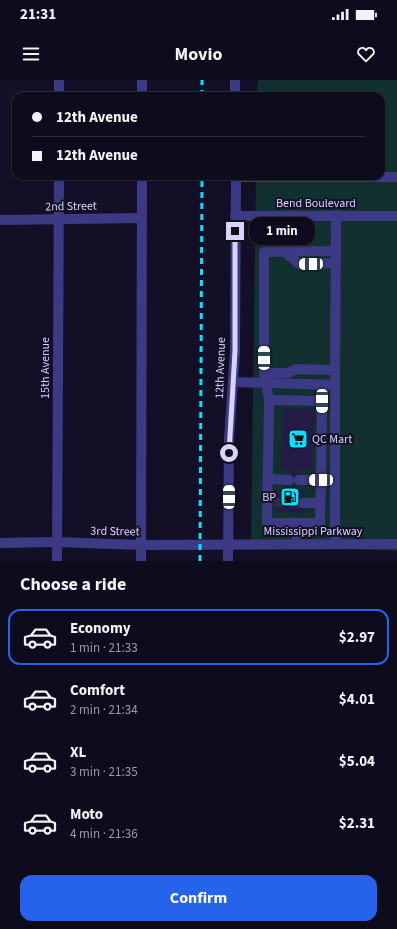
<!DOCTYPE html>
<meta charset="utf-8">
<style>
body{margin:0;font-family:"Source Sans 3",sans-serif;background:#171425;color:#f1f3f6;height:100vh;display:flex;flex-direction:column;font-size:15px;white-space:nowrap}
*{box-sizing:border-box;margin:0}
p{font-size:13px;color:#9b9ba3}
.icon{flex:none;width:22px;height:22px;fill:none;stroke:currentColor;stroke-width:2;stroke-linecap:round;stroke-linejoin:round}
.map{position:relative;height:481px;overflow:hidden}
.sheet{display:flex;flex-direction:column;background:#0e0b1c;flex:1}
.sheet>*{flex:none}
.guide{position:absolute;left:12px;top:12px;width:373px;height:88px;border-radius:12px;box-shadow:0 1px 3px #0004,0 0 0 1px #2e2b3b;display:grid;align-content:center;height:88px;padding:0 20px;background:#0e0b1c}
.end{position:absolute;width:18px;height:18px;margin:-9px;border:5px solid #d9d4ff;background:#111;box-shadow:0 0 0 2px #111}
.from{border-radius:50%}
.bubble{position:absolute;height:28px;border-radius:12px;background:#0e0b1c;box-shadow:0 1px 3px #0004,0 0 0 1px #2e2b3b;font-size:13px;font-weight:700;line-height:28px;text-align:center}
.car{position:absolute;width:12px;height:24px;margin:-12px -6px;border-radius:5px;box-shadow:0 0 3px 1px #0007;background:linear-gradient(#fff 24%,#345 0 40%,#fff 0 76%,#345 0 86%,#fff 0)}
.guide b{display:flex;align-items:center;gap:14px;height:38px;font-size:15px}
.guide b+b{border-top:1px solid #2e2b3b}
.guide i{width:10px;height:10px;background:#f1f3f6}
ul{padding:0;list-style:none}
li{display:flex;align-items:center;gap:12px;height:56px;margin:0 8px 6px;padding:0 12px;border:2px solid transparent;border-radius:12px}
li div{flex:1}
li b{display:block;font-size:15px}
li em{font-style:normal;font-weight:700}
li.on{border-color:#2563eb}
li>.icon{width:36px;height:36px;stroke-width:1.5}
h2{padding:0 20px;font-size:18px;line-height:48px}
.primary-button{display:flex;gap:8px;margin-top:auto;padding:8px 20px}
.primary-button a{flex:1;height:46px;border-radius:12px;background:#2563eb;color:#fff;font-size:16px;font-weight:700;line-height:46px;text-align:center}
.status{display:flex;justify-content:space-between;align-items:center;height:28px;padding:0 20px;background:#0e0b1c;direction:ltr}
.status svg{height:11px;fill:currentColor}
header{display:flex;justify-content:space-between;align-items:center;height:52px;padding:0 20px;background:#0e0b1c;font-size:18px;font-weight:700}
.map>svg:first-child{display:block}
</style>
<div class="status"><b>21:31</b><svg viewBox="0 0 49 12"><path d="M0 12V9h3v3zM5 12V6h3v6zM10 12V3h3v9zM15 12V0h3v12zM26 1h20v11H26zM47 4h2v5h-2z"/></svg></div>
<header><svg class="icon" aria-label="menu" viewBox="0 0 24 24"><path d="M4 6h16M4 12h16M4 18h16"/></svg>Movio<svg class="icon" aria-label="heart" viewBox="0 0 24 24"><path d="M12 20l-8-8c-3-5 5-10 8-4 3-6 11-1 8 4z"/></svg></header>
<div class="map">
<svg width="397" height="481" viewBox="0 0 397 481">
<rect width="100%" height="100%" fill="#130f26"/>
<path fill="#12302f" d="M258 0H397V471L251 465 256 96H381V16H257Z"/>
<g fill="#241b47">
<path d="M283 328 314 329 313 390H299V394L294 396 290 394V390L281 389Z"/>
<path d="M294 404 298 406V410L304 411V416L299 418 297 423 298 427 303 430V433L275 432 276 411H289V406Z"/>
</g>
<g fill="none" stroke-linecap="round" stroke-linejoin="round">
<path stroke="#312d47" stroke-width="10" stroke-dasharray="10 5" stroke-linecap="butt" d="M275 422 303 423"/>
<g stroke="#3d3a85" stroke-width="10">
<path d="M235 0V16"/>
<path d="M59 16V0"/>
<path d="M142 16V0"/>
<path d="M236 97H397"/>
<path d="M235 136H397"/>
<path d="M0 140 142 138"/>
<path d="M285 172 299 184 336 183"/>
<path d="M264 293H288L296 289 335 290"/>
<path d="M233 302 335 305V464"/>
<path d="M335 305 336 135"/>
<path d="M269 320 267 443H320L321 400H299"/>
<path d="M268 399 289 400"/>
<path d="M335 401 321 400 322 321 269 320 264 293V172L336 171"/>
<path d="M303 423H320"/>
<path d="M297 443V464"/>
<path d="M0 463 57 462 141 465 397 464"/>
<path d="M57 481 59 96"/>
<path d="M141 481 142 96"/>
<path d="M228 481 229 359 235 271 236 96"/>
</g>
<g stroke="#00e5ff" stroke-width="3" stroke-dasharray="6 5" stroke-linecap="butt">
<path d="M202 16V0"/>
<path d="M200 481 202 96"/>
</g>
</g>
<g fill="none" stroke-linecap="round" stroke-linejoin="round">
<path stroke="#d9d4ff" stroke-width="5" d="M229 373 235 271V151"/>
</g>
<defs>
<symbol id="supermarket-square" viewBox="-11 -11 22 22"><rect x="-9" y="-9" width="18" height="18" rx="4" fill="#00e5ff" stroke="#130f26"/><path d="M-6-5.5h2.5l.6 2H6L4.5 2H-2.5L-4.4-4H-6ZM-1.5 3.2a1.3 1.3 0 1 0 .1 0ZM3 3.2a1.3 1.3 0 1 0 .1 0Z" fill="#111"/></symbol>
<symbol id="fuel-square" viewBox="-11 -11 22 22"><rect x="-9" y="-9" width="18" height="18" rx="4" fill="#00e5ff" stroke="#130f26"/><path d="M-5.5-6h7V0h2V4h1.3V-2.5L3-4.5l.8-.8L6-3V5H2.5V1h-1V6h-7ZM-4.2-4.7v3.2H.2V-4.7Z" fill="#111"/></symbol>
</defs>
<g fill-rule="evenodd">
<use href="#supermarket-square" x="287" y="348" width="22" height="22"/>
<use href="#fuel-square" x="279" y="406" width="22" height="22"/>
</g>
<g text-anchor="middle" stroke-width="4" stroke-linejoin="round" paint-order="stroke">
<g font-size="12" fill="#d9d4ff" stroke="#130f26">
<text x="316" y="127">Bend Boulevard</text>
<text transform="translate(71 126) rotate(-1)" y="4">2nd Street</text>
<text transform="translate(45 288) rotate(-90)" y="4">15th Avenue</text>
<text transform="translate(220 288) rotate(-88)" y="4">12th Avenue</text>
<text transform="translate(115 451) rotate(1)" y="4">3rd Street</text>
<text x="313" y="455">Mississippi Parkway</text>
</g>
<g font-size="12" fill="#d9d4ff" stroke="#130f26" text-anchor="start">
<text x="312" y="363">QC Mart</text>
<text x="276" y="421" text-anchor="end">BP</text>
</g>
</g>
</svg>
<i class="end from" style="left:229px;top:373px"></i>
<i class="end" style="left:235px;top:151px"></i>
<div class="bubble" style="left:249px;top:137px;width:66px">1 min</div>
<i class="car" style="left:311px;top:184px;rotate:269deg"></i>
<i class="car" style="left:264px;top:278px;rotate:0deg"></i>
<i class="car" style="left:322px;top:321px;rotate:180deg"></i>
<i class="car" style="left:321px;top:400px;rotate:270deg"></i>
<i class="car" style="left:229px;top:417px;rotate:0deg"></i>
<div class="guide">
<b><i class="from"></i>12th Avenue</b>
<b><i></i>12th Avenue</b>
</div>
</div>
<section class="sheet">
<h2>Choose a ride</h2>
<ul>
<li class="on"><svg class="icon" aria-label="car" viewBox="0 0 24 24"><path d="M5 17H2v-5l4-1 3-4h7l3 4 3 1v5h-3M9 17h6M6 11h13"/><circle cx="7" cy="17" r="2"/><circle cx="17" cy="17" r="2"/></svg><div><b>Economy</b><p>1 min · 21:33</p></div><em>$2.97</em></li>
<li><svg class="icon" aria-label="car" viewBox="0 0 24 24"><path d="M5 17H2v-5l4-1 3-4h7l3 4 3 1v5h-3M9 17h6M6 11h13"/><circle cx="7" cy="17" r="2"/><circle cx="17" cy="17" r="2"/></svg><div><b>Comfort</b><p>2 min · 21:34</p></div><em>$4.01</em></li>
<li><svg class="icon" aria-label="car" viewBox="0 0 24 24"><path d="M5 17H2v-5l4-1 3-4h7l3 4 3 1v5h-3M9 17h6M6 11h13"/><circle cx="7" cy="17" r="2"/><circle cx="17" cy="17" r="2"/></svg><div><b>XL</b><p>3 min · 21:35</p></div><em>$5.04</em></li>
<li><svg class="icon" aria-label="car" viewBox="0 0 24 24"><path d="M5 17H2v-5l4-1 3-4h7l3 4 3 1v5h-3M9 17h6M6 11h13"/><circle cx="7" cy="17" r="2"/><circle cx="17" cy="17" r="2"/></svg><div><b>Moto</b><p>4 min · 21:36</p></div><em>$2.31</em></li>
</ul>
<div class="primary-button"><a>Confirm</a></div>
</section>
